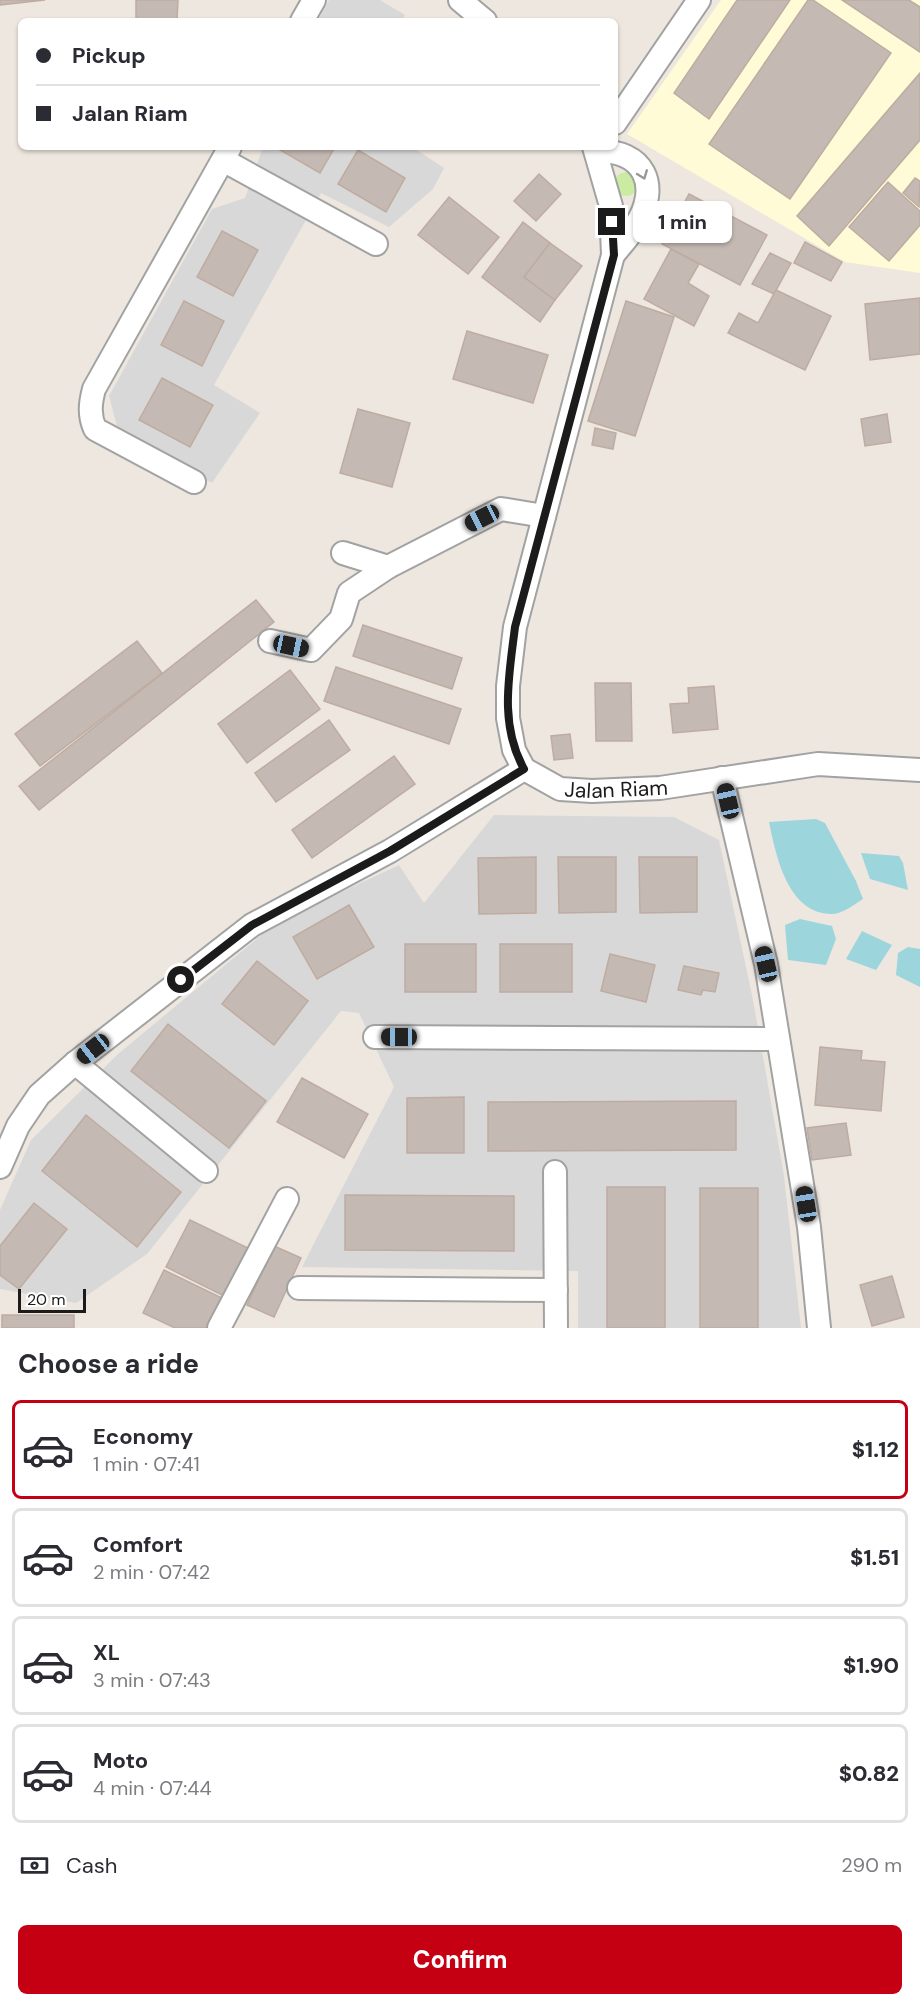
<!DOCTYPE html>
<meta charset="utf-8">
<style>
body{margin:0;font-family:"DM Sans",sans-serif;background:#f2f2f3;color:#2b2b33;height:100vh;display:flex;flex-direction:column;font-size:22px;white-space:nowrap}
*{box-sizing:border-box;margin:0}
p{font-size:20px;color:#7c7c81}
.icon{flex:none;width:33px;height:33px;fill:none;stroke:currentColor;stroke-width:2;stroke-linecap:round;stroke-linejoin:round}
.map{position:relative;height:1328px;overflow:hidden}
.panel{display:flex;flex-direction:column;background:#fff;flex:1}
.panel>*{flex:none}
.hud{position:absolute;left:18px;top:18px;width:600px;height:132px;border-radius:9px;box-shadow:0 2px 4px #0004;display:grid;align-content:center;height:132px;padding:0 18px;background:#fff}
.scale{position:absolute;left:18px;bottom:15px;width:68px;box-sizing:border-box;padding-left:6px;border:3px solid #1b1b1b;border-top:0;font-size:16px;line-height:21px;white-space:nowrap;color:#1b1b1b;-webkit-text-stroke:4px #fff;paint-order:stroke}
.end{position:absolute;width:27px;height:27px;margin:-14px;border:8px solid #1b1b1b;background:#fff;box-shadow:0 0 0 3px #fff}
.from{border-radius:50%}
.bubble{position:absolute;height:42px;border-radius:9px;background:#fff;box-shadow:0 2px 4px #0004;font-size:20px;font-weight:800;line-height:42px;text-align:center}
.car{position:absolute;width:18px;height:36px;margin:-18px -9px;border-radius:8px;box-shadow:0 0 4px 2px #0007;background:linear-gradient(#222 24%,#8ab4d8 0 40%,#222 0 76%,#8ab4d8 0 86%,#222 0)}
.hud b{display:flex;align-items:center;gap:21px;height:57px;font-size:22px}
.hud b+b{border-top:2px solid #e1e1e2}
.hud i{width:15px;height:15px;background:#2b2b33}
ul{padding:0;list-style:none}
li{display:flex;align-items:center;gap:18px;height:99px;margin:0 12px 9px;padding:0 6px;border:3px solid #e1e1e2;border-radius:9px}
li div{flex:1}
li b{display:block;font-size:22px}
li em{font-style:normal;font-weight:800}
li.on{border-color:#c50012}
li>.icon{width:54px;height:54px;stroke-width:1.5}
h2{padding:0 18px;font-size:27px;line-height:72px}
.pay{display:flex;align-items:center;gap:15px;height:66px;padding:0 18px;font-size:22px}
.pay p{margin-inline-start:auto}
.action{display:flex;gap:12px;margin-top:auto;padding:12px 18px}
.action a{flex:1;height:69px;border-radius:9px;background:#c50012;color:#fff;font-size:24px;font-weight:800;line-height:69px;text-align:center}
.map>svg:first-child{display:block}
</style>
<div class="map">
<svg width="920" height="1328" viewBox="0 0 920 1328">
<rect width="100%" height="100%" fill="#ede7df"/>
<g fill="#d9d8d8">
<path d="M329 0H380L405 15 401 21H318Z"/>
<path d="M263 147H412L444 168 433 189 389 227 321 193 214 385 260 413 212 483 119 434 109 396 212 209 245 198Z"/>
<path d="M494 815 674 817 719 840 753 1000 784 1176 801 1328H578V1271L302 1267 394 1087 359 1013 341 1011 147 1254 76 1303 0 1289V1210L31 1140 118 1054 277 922 399 865 424 903Z"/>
</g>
<path fill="#fffbd6" d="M721 0H920V273L845 262 627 134Z"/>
<circle fill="#cceba2" cx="626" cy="184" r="12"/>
<g fill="#9dd5dd">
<path d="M816 819 825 823 856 881 863 899C855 904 842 914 833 914 788 915 776 856 769 822Z"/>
<path d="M861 853 899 856 903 863 908 890 870 879Z"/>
<path d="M800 919 832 926 836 939 826 965 788 960 785 925Z"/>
<path d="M862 931 892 945 876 970 846 959Z"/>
<path d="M908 947 920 949V987L896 975 898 953Z"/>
</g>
<g fill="#c5b9b3" stroke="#bfaca1" stroke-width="1.5">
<path d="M0 0H45L0 5Z"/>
<path d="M136 0H178L177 21H136Z"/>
<path d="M737 0H790L709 119 674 93Z"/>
<path d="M808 0H813L891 53 790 199 709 144Z"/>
<path d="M842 0H909L920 7V52Z"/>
<path d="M920 73V140L829 246 797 216Z"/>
<path d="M275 147H335L320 173Z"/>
<path d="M358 150 405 178 386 212 338 184Z"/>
<path d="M539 174 561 194 536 221 514 201Z"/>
<path d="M915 178 920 181 919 207 903 193Z"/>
<path d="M888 182 920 211V225L889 261 849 227Z"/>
<path d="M689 194 767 235 740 285 662 244Z"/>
<path d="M449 197 499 237 468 274 418 235Z"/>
<path d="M523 222 550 243 524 277 555 300 540 322 482 277Z"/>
<path d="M222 231 258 250 233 296 197 277Z"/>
<path d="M805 242 842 262 831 281 794 263Z"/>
<path d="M550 243 582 266 555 300 524 277Z"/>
<path d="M671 249 699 264 688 283 709 296 694 326 644 299Z"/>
<path d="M770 253 791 263 774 294 752 284Z"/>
<path d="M776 290 831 316 805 370 728 333 739 313 758 323Z"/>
<path d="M920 298V354L870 360 865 304Z"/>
<path d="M184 301 224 321 202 366 161 345Z"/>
<path d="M626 301 674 317 635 436 588 421Z"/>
<path d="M467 331 548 355 533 403 453 379Z"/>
<path d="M162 378 213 405 190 447 139 420Z"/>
<path d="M358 409 410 423 392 487 340 473Z"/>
<path d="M887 414 891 442 865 446 861 419Z"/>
<path d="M595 428 616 433 613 449 592 445Z"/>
<path d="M256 600 274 622 39 810 19 786Z"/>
<path d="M363 625 462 658 452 689 353 656Z"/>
<path d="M137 641 162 673 40 766 15 734Z"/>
<path d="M336 667 461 709 449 744 324 701Z"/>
<path d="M290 670 320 709 247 763 218 724Z"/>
<path d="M595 683H631L632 741H596Z"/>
<path d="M714 686 718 729 673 733 670 704 689 703 688 688Z"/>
<path d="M329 720 350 750 276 802 255 773Z"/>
<path d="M570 734 573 758 554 760 551 736Z"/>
<path d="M394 756 415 784 312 858 292 830Z"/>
<path d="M536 857V913L479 914 478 858Z"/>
<path d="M558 857H616V912L559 913Z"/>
<path d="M639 857H697V912L640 913Z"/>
<path d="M349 905 374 947 317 979 293 937Z"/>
<rect x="405" y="944" width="71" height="48"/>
<rect x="500" y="944" width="72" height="48"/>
<path d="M610 954 655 965 646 1002 601 991Z"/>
<path d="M257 961 308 1001 274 1045 222 1004Z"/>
<path d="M684 966 719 973 715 992 703 990 701 995 678 990Z"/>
<path d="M168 1024 266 1101 229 1148 131 1071Z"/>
<path d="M820 1047 862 1051 861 1060 885 1062 881 1111 815 1105Z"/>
<path d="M302 1078 368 1114 344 1158 277 1122Z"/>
<path d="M464 1097V1153H407V1098Z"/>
<path d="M736 1101V1150L488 1151V1102Z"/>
<path d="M86 1115 181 1192 137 1247 42 1171Z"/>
<path d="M846 1123 851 1155 812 1160 807 1128Z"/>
<rect x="607" y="1187" width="58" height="141"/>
<rect x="700" y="1188" width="58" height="140"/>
<path d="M345 1195 514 1196V1251L345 1250Z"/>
<path d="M34 1203 67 1229 19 1289 0 1275V1246Z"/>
<path d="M190 1220 248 1248 224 1296 166 1267Z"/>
<path d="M274 1246 301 1258 274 1317 247 1305Z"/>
<path d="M164 1270 222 1298 207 1328H175L143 1313Z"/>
<path d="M892 1276 904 1317 872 1326 860 1285Z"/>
<rect x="2" y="1315" width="72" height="13"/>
</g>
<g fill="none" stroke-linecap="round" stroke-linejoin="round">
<defs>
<g id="minor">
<path d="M460 0 485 21"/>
<path d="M302 21 314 0"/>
<path d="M615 123 699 0"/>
<path id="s1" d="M594 147 611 206 613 255 515 627 508 686V718L514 750 524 769 560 789 592 791 660 788 818 764 920 770"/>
<path d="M596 151C644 150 661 185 636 225 630 236 621 245 613 255"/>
<path d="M223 160 376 244"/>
<path d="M194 482 95 429C89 415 90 404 94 389L230 147"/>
<path d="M343 553 388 567 501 509 544 516"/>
<path d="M270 641 311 650 341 619 349 593 388 567"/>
<path d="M722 778 766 964 809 1227 819 1328"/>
<path d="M375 1037 778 1039"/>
<path d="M75 1063 206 1171"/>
<path d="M0 1167 18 1126 39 1095 75 1063 252 925 390 851 524 769"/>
<path d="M555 1172 556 1328"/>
<path d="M299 1288 556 1290"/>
<path d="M219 1328 287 1199"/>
</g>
</defs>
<use href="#minor" stroke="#a2a2a2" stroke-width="26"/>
<use href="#minor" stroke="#fff" stroke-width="22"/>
</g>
<defs><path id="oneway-chevron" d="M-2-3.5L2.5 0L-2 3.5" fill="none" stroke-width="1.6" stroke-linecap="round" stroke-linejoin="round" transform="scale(1.5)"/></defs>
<use stroke="#989898" href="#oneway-chevron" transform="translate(643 175) rotate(69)"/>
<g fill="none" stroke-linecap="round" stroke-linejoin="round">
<path stroke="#1b1b1b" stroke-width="8" d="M181 980 252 925 390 851 524 769C499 724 509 676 515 627L614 255 612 222"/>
</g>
<g text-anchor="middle" stroke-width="6" stroke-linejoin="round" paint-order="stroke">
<g font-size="21" fill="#1b1b1b" stroke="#fff">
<text dy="7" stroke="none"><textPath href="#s1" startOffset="738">Jalan Riam</textPath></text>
</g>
</g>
</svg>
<div class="scale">20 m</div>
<i class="end from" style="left:181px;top:980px"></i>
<i class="end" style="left:612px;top:222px"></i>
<div class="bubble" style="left:633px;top:201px;width:99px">1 min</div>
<i class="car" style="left:482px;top:518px;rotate:243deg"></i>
<i class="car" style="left:291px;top:646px;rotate:102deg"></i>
<i class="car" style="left:728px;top:801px;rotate:347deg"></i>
<i class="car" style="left:766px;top:964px;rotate:347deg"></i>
<i class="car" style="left:399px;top:1037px;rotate:270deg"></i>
<i class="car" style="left:93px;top:1049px;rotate:232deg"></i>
<i class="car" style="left:806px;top:1204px;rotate:351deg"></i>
<div class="hud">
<b><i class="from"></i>Pickup</b>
<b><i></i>Jalan Riam</b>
</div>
</div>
<section class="panel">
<h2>Choose a ride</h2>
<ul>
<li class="on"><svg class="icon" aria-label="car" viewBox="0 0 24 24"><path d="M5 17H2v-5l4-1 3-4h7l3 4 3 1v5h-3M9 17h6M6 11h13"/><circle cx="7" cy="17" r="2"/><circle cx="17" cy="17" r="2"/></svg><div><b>Economy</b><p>1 min · 07:41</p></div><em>$1.12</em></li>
<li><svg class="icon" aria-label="car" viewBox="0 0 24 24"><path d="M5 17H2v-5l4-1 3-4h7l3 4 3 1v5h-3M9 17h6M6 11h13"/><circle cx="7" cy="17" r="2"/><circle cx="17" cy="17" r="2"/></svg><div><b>Comfort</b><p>2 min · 07:42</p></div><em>$1.51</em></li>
<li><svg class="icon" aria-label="car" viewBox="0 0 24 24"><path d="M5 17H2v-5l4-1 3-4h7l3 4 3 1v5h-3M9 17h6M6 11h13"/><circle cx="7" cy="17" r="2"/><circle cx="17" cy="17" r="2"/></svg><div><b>XL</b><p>3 min · 07:43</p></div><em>$1.90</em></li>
<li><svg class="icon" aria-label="car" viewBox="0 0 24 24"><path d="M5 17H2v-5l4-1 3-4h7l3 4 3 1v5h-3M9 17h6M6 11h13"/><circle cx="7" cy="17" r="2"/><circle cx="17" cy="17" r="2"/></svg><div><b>Moto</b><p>4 min · 07:44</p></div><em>$0.82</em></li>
</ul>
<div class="pay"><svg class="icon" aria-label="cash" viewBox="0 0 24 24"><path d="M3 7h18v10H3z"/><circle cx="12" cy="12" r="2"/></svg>Cash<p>290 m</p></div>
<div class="action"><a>Confirm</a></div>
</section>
